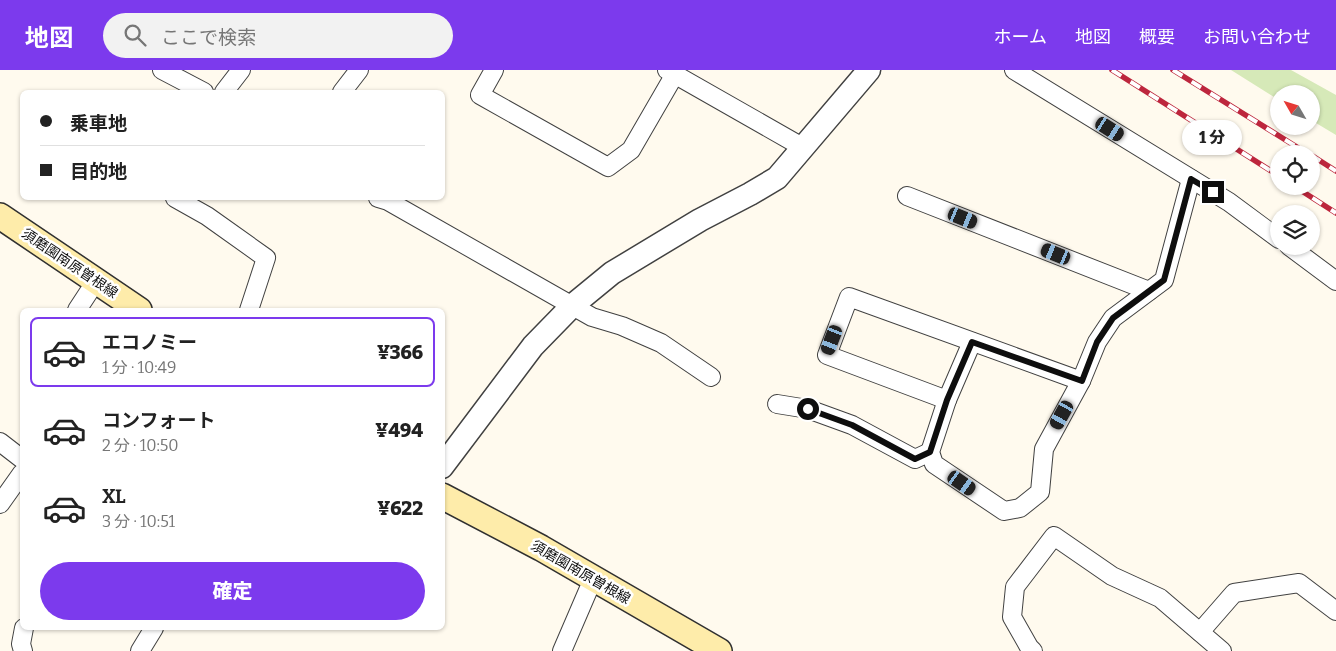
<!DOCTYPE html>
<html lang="ja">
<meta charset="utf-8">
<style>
body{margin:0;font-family:Bitter,"Noto Sans JP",serif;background:#f2f2f2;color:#222;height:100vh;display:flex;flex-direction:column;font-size:19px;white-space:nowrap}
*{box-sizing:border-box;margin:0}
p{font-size:16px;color:#767676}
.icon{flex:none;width:28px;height:28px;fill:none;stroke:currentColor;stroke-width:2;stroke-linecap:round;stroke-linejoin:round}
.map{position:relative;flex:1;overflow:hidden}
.side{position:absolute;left:20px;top:238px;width:425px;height:322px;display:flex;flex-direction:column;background:#fff;border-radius:8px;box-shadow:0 1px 4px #0004}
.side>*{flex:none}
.top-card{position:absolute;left:20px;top:20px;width:425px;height:110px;border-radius:8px;box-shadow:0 1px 4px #0004;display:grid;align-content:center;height:110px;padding:0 20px;background:#fff}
.needle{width:32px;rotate:309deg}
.fabs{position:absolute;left:1270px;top:15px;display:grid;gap:10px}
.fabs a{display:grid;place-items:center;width:50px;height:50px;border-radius:50%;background:#fff;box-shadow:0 1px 4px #0004;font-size:25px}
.end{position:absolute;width:22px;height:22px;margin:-11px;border:6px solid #0e0e0e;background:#fff;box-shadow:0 0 0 2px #fff}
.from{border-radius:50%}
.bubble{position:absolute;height:35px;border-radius:18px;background:#fff;box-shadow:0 1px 4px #0004;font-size:16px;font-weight:800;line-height:35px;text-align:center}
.car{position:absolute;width:15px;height:30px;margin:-15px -8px;border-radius:6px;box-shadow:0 0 4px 1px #0007;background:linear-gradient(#222 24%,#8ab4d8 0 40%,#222 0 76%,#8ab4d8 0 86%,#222 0)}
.top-card b{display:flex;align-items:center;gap:18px;height:48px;font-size:19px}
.top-card b+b{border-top:1px solid #e0e0e0}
.top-card i{width:12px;height:12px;background:#222}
ul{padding:9px 0 0;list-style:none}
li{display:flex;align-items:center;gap:15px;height:70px;margin:0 10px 8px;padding:0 10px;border:2px solid transparent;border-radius:8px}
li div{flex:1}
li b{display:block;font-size:19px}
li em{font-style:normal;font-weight:800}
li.on{border-color:#7c3aed}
li>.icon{width:45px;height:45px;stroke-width:1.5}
.cta{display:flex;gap:10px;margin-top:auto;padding:10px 20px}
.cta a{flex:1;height:58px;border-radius:30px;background:#7c3aed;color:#fff;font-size:20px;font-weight:800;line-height:58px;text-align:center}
header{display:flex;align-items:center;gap:30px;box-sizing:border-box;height:70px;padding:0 25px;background:#7c3aed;color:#fff}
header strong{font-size:24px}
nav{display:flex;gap:28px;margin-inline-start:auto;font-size:18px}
.search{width:350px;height:45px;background:#f2f2f2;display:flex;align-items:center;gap:12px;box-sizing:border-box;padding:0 18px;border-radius:28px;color:#767676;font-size:19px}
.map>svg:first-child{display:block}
</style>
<header>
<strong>地図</strong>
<div class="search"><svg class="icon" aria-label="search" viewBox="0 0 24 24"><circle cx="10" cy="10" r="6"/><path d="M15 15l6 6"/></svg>ここで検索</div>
<nav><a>ホーム</a><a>地図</a><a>概要</a><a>お問い合わせ</a></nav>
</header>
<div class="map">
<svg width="1336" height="581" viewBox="0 0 1336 581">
<rect width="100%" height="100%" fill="#fffaee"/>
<path fill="#d6e9b8" d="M1231 0H1291L1336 25V65L1311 50V24H1279V30Z"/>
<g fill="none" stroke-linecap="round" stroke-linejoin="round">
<defs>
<g id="minor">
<path d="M162 0 204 22"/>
<path d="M494 0 480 25 608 97 631 80 675 4"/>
<path d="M667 0 804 78"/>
<path d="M1014 0 1229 132 1279 169"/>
<path d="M224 22 241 0"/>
<path d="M342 22 359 0"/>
<path d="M907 126 1149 221"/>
<path d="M175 128 207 146 266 188 249 240"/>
<path d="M378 128 388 131 592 247 622 256 661 273 711 307"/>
<path d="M1289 176 1336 211"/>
<path d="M77 240 96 211"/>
<path d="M972 272 947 330 930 382 934 394 1004 441 1020 438 1040 422 1044 379 1081 311 1097 272 1113 248 1164 210 1191 109"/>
<path d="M947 330 827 285 849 227 1081 311"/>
<path d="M777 334 808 339 852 355 915 389 930 382"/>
<path d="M0 372 22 389"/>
<path d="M0 434 22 403"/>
<path d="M1200 562 1234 523 1299 513 1336 541"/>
<path d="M23 581 21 574 24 558"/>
<path d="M140 581 154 558"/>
<path d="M562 581 593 509"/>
<path d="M1033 581 1029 577 1012 547 1015 517 1054 466 1112 506 1160 528 1222 581"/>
</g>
<path id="tertiary" d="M442 397 533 276 573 235 612 203 700 150 750 124 777 108 869 0"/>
<g id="secondary">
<path d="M0 146 139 240"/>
<path d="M442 426 541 478 719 581"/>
</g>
</defs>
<use href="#minor" stroke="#414141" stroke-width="20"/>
<use href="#tertiary" stroke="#414141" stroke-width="25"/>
<use href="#secondary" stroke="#303030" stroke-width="28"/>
<use href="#minor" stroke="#fff" stroke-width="18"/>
<use href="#tertiary" stroke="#fff" stroke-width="22"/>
<use href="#secondary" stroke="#feecaa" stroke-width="25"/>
<defs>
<g id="rail">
<path d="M1112 0 1279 106"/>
<path d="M1173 0 1308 84"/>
<path d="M1311 85 1336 101"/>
<path d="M1294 116 1336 143"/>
</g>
</defs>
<use href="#rail" stroke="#bd263d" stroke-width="5.5"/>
<use href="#rail" stroke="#fff" stroke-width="4" stroke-dasharray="11" stroke-linecap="butt"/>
</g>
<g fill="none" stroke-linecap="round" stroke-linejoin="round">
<path stroke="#0e0e0e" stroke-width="6" d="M808 339 852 355 915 389 930 382 947 330 972 272 1082 311 1097 272 1113 248 1164 210 1191 109 1213 122"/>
</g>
<g text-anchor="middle" stroke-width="5" stroke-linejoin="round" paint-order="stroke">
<g font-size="14" fill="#0e0e0e" stroke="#fff">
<text transform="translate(70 193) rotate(34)" y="5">須磨園南原曽根線</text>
<text transform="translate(581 502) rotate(30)" y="5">須磨園南原曽根線</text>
</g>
</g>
</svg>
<div class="fabs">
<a><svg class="needle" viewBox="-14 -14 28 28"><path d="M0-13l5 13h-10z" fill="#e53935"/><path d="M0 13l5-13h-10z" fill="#767676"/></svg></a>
<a><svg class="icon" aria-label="locate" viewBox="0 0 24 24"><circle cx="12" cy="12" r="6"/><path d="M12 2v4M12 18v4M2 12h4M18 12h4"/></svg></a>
<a><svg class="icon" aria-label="layers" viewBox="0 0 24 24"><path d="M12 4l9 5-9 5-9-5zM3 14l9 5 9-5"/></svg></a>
</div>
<i class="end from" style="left:808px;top:339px"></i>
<i class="end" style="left:1213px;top:122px"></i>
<div class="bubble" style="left:1182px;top:50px;width:60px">1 分</div>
<i class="car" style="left:1110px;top:59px;rotate:122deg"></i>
<i class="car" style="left:963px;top:148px;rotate:112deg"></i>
<i class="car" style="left:1056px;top:184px;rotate:292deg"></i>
<i class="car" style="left:832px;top:270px;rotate:201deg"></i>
<i class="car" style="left:1062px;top:345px;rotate:209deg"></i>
<i class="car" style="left:962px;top:413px;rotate:125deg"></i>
<div class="top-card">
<b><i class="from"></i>乗車地</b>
<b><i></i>目的地</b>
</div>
<section class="side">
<ul>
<li class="on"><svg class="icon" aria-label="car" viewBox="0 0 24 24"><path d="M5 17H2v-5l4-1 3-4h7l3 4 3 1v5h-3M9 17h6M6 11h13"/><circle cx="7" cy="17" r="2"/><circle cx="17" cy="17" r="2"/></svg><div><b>エコノミー</b><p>1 分 · 10:49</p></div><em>¥366</em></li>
<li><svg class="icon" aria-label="car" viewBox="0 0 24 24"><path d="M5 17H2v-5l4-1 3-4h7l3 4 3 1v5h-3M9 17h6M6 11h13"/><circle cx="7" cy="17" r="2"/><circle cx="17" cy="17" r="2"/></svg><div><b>コンフォート</b><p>2 分 · 10:50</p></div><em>¥494</em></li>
<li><svg class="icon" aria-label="car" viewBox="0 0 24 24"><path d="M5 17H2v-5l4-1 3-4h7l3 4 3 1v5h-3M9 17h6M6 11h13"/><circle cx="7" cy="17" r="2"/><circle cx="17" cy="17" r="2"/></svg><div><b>XL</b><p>3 分 · 10:51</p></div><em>¥622</em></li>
</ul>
<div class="cta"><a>確定</a></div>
</section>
</div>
